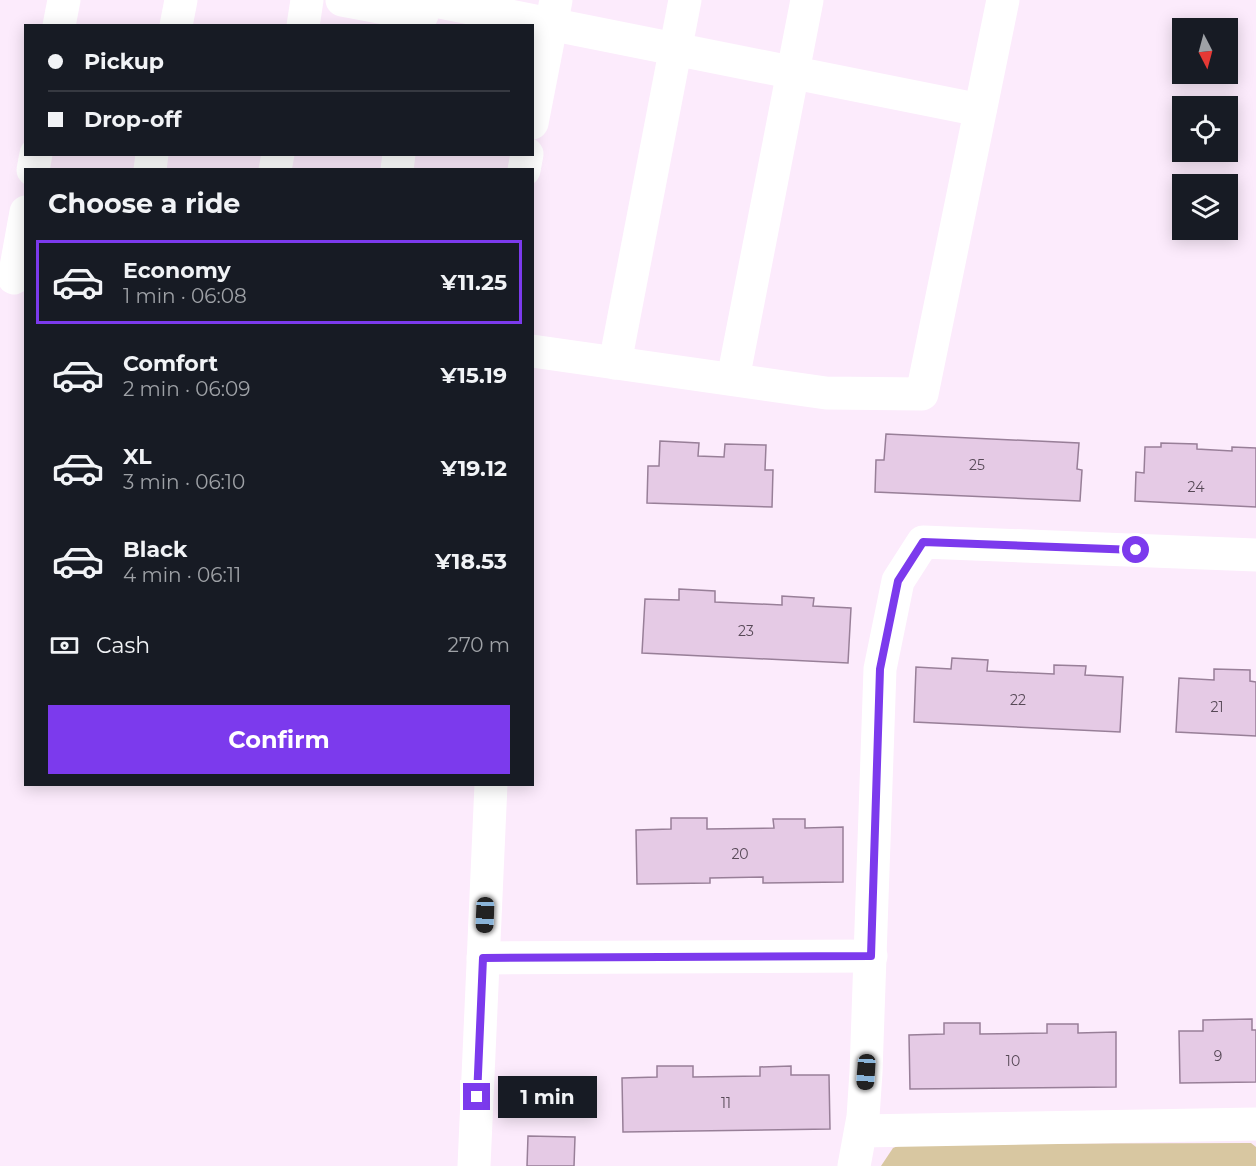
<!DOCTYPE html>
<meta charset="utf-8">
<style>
body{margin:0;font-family:Montserrat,sans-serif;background:#20242c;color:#f1f3f6;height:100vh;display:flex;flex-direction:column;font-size:22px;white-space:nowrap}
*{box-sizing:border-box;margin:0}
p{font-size:20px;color:#9ea1a6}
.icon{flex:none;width:33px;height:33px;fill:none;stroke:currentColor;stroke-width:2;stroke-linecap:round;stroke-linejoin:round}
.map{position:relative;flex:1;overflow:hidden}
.panel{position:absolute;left:24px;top:168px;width:510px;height:618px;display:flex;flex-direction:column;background:#171b24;border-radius:0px;box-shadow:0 3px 15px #0003}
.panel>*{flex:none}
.guide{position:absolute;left:24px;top:24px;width:510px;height:132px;border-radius:0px;box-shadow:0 3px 15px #0003;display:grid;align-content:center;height:132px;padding:0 24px;background:#171b24}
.needle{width:39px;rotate:174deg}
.fabs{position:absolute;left:1172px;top:18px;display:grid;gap:12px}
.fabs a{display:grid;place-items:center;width:66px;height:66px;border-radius:0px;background:#171b24;box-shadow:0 3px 15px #0003;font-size:30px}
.end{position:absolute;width:27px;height:27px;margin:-14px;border:8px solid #7c3aed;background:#fff;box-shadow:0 0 0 3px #fff}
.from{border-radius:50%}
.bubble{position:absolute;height:42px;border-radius:0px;background:#171b24;box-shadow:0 3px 15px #0003;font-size:20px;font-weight:700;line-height:42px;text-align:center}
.car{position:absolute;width:18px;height:36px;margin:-18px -9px;border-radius:8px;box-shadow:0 0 4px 2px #0007;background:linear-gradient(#222 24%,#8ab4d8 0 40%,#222 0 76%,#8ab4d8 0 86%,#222 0)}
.guide b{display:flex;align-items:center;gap:21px;height:57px;font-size:22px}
.guide b+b{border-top:2px solid #363941}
.guide i{width:15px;height:15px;background:#f1f3f6}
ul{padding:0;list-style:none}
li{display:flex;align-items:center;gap:18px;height:84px;margin:0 12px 9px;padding:0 12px;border:3px solid transparent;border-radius:0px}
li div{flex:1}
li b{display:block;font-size:22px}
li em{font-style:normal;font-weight:700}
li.current{border-color:#7c3aed}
li>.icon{width:54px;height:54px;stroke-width:1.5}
h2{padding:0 24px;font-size:27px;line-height:72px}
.pay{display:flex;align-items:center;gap:15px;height:66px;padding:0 24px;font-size:22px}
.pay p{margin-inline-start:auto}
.cta{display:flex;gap:12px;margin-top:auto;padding:12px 24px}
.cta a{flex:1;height:69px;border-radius:0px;background:#7c3aed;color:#fff;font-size:24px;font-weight:700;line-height:69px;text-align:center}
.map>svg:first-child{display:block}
</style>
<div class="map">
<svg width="1256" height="1166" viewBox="0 0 1256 1166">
<rect width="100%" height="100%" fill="#fcebfc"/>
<path fill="#d8c7a1" d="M1251 1143 1256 1147V1166H881L893 1148 903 1144Z"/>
<g fill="#e5cae5" stroke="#987f98" stroke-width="1.5">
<path d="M886 434 1079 443 1077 469 1082 470 1080 501 875 492 876 460H884Z"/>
<path d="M660 441 699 443 698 456 724 457 725 444 766 445 765 470H773L772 507 647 503 648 466H659Z"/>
<path d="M1161 443 1197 444V449L1232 451V447L1256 448V507L1135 501 1136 472 1144 473 1145 447H1161Z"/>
<path d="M679 589 715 591V602L782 605V596L814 598 813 606 851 608 848 663 642 653 645 599 679 600Z"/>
<path d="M952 658 988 660 987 671 1054 674V665L1086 666 1085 675 1123 677 1120 732 914 722 916 667 951 669Z"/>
<path d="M1214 669 1250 670V681L1256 682V736L1176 732 1179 678 1214 680Z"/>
<path d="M671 818H707V829L774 828 773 819H805V828L843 827V882L763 883V877L710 878V883L637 884 636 830 671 829Z"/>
<path d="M1252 1019V1030H1256V1082L1180 1083 1179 1031H1203V1020Z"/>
<path d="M944 1023H980V1034L1047 1033V1024H1078V1033L1116 1032V1087L910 1089 909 1035 944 1034Z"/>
<path d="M657 1066H693V1077L760 1076V1067L791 1066V1075H829L830 1129 623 1132 622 1078 657 1077Z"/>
<path d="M528 1136 575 1137 574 1166H527Z"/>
</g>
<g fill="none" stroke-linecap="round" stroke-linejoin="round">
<g stroke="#fff" stroke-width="33">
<path d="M342 0 422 15"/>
<path d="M430 0 980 110"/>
<path d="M59 26 64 0"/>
<path d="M176 26 181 0"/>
<path d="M303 26 307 0"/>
<path d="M532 123 556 0"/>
<path d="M33 170 36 154"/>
<path d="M150 170 152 154"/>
<path d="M275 170 278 154"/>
<path d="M397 170 399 154"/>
<path d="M524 170 527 154"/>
<path d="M14 278 26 212"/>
<path d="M532 351 826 393 922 394 1003 0"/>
<path d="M615 363 685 0"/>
<path d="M733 379 807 0"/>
<path d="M483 958 871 956"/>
<path d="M861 1131 1256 1124"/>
<path d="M474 1166 491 784"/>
<path d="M854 1166 863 1117 866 1072 880 669 898 581 923 542 1256 555"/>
</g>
</g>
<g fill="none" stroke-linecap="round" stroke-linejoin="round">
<path stroke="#7c3aed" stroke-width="8" d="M477 1097 483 958 871 956 880 669 898 581 923 542 1136 550"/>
</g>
<g text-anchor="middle" stroke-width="5" stroke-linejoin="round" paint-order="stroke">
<g font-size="14" fill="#574957">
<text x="977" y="470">25</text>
<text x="1196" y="492">24</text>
<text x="746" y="636">23</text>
<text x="1018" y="705">22</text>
<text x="1217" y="712">21</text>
<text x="740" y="859">20</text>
<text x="1218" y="1061">9</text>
<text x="1013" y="1066">10</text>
<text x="726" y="1108">11</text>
</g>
</g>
</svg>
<div class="fabs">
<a><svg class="needle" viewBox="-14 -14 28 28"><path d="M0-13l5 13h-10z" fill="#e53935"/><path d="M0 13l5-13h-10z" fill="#9ea1a6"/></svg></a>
<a><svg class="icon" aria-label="locate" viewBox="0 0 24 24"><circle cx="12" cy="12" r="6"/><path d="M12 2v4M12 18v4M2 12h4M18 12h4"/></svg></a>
<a><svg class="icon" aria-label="layers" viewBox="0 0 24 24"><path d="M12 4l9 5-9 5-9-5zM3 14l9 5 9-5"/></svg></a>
</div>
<i class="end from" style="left:1136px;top:550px"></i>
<i class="end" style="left:477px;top:1097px"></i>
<div class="bubble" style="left:498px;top:1076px;width:99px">1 min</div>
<i class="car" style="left:485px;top:915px;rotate:182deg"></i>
<i class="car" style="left:866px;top:1072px;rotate:184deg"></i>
<div class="guide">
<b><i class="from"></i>Pickup</b>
<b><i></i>Drop-off</b>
</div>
<section class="panel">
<h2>Choose a ride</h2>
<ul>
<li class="current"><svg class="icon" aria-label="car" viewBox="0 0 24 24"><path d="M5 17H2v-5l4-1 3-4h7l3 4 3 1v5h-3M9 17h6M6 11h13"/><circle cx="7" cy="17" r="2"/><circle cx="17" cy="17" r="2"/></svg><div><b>Economy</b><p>1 min · 06:08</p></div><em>¥11.25</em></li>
<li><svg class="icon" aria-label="car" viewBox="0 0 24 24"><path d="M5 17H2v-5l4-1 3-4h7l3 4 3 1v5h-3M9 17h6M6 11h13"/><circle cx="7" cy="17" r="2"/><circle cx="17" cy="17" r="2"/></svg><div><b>Comfort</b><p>2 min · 06:09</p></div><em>¥15.19</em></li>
<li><svg class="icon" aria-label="car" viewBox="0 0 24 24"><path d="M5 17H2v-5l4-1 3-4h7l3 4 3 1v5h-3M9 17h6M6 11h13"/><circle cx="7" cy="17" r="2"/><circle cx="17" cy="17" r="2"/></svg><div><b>XL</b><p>3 min · 06:10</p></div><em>¥19.12</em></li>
<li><svg class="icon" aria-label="car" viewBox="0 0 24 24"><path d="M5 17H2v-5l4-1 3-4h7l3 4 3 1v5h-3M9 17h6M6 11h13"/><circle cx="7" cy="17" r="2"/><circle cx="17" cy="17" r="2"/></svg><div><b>Black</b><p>4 min · 06:11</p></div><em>¥18.53</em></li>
</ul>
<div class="pay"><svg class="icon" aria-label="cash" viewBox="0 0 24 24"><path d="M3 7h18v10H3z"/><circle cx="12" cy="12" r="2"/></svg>Cash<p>270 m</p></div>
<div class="cta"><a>Confirm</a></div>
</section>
</div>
